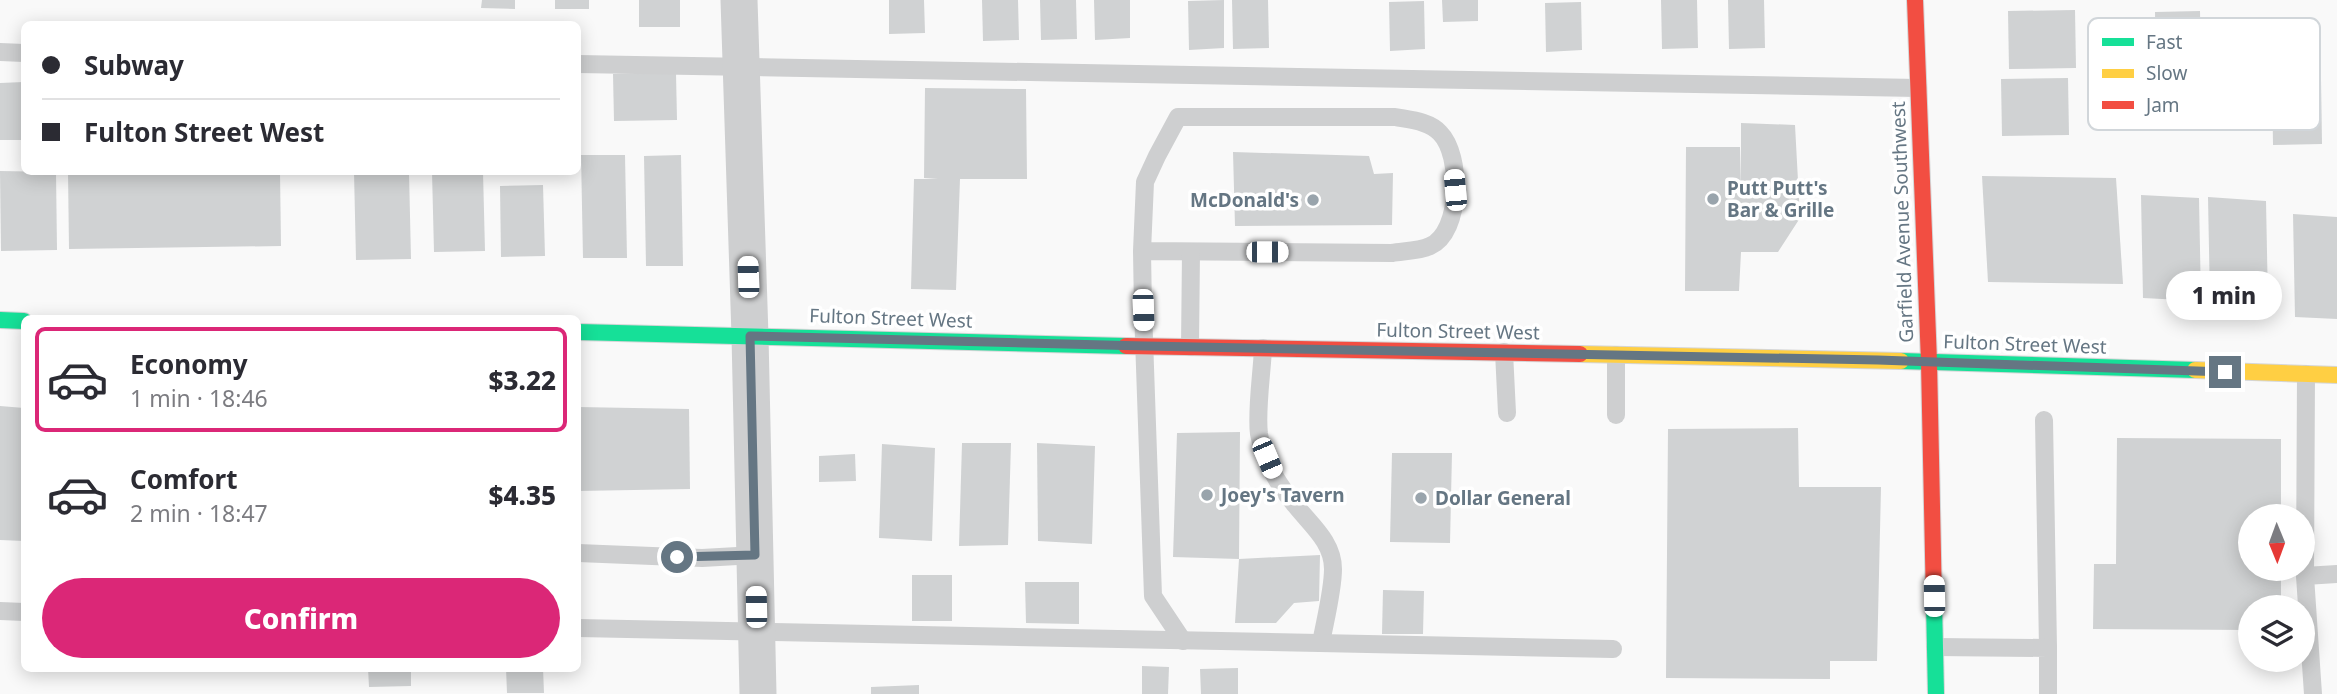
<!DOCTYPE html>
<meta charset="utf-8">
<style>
body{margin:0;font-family:"Noto Sans",sans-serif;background:#f7f7f7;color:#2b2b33;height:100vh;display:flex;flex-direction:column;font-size:26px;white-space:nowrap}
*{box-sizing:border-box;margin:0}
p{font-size:23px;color:#7c7c81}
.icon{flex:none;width:38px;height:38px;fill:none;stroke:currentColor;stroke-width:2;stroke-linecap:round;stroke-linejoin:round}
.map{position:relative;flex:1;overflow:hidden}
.sheet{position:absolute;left:21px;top:315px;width:560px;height:357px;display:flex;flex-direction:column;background:#fff;border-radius:10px;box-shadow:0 4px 18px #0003}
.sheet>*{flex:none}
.guide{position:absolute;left:21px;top:21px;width:560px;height:154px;border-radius:10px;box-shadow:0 4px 18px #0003;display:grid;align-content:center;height:154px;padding:0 21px;background:#fff}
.needle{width:46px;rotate:179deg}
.fabs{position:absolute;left:2238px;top:504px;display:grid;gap:14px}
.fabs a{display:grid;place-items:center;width:77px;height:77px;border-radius:50%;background:#fff;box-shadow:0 4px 18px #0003;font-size:35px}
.end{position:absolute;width:32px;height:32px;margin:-16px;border:9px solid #657683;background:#fff;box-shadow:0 0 0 4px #fff}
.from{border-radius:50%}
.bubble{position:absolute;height:49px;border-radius:24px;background:#fff;box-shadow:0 4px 18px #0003;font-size:23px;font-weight:800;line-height:49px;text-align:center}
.car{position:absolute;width:21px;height:42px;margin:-21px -10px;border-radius:9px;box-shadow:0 0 5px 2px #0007;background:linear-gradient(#fff 24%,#345 0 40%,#fff 0 76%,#345 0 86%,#fff 0)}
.guide b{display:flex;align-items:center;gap:24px;height:66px;font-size:26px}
.guide b+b{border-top:2px solid #e1e1e2}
.guide i{width:18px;height:18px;background:#2b2b33}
ul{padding:12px 0 0;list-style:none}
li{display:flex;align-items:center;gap:21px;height:105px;margin:0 14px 10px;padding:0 7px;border:4px solid transparent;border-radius:10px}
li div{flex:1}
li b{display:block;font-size:26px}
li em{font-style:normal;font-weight:800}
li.current{border-color:#db2777}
li>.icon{width:63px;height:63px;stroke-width:1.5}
.button{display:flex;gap:14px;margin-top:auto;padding:14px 21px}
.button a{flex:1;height:80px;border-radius:42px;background:#db2777;color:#fff;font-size:28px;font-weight:800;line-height:80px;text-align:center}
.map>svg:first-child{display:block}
</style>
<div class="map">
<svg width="2337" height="694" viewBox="0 0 2337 694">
<rect width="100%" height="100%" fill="#f9f9f9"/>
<g fill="#d0d2d3">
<path d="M482 0H515V9L481 8Z"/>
<rect x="555" y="0" width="34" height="9"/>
<rect x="639" y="0" width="41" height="27"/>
<path d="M889 0H924L925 33 889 34Z"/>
<path d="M982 0H1018L1019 40 983 41Z"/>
<path d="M1040 0H1076L1077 39 1041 40Z"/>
<path d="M1094 0H1130V38L1095 40Z"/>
<path d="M1224 0V48L1189 50 1188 1Z"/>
<path d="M1232 0H1268L1269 48 1233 49Z"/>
<path d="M1442 0H1478V21L1443 22Z"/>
<path d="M1661 0H1697L1698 48 1662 49Z"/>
<path d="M1728 0H1764L1765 48 1729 49Z"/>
<path d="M1424 1 1425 49 1390 51 1389 2Z"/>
<path d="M1581 2 1582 50 1546 52 1545 3Z"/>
<path d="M2075 10 2076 68 2009 69 2008 11Z"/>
<path d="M2200 11 2201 75 2156 76 2155 12Z"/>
<path d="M2231 17H2257L2258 57 2231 58Z"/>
<path d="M676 73 677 120 614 121 613 74Z"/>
<path d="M2068 78 2069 135 2002 136 2001 79Z"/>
<path d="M2321 79 2322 144 2273 145 2272 80Z"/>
<path d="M24 82V140H0V83Z"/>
<path d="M925 88 1026 89 1027 179H960L956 290 911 289 914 179H938L924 178Z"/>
<path d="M1741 123 1795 125 1800 218 1778 252H1741L1739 291H1685L1686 147H1740L1741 189Z"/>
<path d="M1233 152 1369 156 1374 174 1393 173 1392 225 1235 226Z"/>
<path d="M581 155H625L627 258H583Z"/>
<path d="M681 155 683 266H646L644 156Z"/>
<path d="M0 171 56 172 57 250 1 251Z"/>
<path d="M68 172H280L281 246 69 249Z"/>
<path d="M354 172H409L411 259 356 260Z"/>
<path d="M432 172H483L485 251 434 252Z"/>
<path d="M1982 176 2116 178 2123 284 1988 282Z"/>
<path d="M543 185 545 256 501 257 500 186Z"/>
<path d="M2141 195 2199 198 2201 301 2143 298Z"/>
<path d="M2208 197 2266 201 2268 303 2210 301Z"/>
<path d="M2293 214 2337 217V319L2295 317Z"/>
<path d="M0 406 24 408V541L0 540Z"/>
<path d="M578 407 689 409 690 489 578 491Z"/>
<path d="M1798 428 1799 487H1881L1877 661H1830V679L1666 678 1668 429Z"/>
<path d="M1240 432 1239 559 1320 555 1319 601 1294 603 1276 623H1235L1239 559 1173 557 1177 433Z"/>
<path d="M2117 438 2281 439V516H2250V569H2281V607H2250V630L2093 629 2094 564H2116Z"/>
<path d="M962 443H1011L1008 545 959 546Z"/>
<path d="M1037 443 1095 446 1092 544 1038 541Z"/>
<path d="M882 444 935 448 932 541 879 538Z"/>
<path d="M1392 453H1452L1450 543 1390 542Z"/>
<path d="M855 454 856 481 819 482V456Z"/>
<rect x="912" y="575" width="40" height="46"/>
<path d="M1025 582H1079V624L1026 623Z"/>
<path d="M1383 590 1424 591 1423 634H1382Z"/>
<path d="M1142 666 1169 667 1168 694H1142Z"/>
<path d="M368 668H411V686L369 687Z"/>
<path d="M506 668H543L544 693H507Z"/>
<path d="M1238 668V694H1201L1200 669Z"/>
<path d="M919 685V694H871V687Z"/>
</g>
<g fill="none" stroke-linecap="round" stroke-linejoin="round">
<defs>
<g id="fast">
<path d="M0 320 24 321"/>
<path d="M578 332 1126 346"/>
<path d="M1901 361 2195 370"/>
<path d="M1934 603 1936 694"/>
</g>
<g id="slow">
<path d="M1580 354 1901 361"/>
<path d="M2195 370 2337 375"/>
</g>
<g id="jam">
<path d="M1915 0 1929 362 1934 603"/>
<path d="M1126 346 1580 354"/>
</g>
</defs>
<use href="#fast" stroke="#d5d6d7" stroke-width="18"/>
<use href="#slow" stroke="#d5d6d7" stroke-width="18"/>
<use href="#jam" stroke="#d5d6d7" stroke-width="18"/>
<g stroke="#cecfd0" stroke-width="18">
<path d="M0 52 24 53"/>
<path d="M578 64 1918 88"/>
<path d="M1142 251 1392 253C1404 251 1419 251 1430 246 1462 232 1462 155 1440 133 1429 121 1410 120 1395 117H1178L1157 156 1145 182 1142 251 1143 310 1153 596 1183 641"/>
<path d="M1190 347 1191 252"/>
<path d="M1263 348C1262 373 1256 411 1259 434 1263 460 1279 486 1296 506 1311 525 1333 542 1333 569 1333 590 1325 621 1321 643"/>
<path d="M1504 352 1507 413"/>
<path d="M1616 355V415"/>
<path d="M2306 374 2305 576 2313 694"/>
<path d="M2044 420 2048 648"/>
<path d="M578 553 702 558 755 555"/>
<path d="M2305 576 2337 574"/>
<path d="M0 611 24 612"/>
<path d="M578 628 1613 649"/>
<path d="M1935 647 2048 648V694"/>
</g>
<path stroke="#cecfd0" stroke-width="37" d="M739 0 750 336 758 694"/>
<use href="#fast" stroke="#16e098" stroke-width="16"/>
<use href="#slow" stroke="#ffcf43" stroke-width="16"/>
<use href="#jam" stroke="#f24e42" stroke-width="16"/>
</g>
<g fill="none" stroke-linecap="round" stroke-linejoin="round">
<path stroke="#657683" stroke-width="9" d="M677 557 755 555 750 336 1144 346 1878 360 2225 372"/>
</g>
<g fill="#99a4ac" stroke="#fff" stroke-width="2.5">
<circle cx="1713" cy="199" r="7"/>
<circle cx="1313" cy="200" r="7"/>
<circle cx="1207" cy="495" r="7"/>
<circle cx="1421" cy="498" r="7"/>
</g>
<g text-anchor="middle" stroke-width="7" stroke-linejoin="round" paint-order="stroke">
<g font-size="19" font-weight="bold" fill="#657683" stroke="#fff" text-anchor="start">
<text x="1727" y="195">Putt Putt's<tspan x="1727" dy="22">Bar &amp; Grille</tspan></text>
<text x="1299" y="207" text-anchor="end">McDonald's</text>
<text x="1221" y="502">Joey's Tavern</text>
<text x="1435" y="505">Dollar General</text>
</g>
<g font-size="19" fill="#657683" stroke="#fff">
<text transform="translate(1902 222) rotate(-92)" y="7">Garfield Avenue Southwest</text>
<text transform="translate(891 318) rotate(2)" y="7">Fulton Street West</text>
<text transform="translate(1458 331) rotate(1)" y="7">Fulton Street West</text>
<text transform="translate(2025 344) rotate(2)" y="7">Fulton Street West</text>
</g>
</g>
<rect x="2088" y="18" width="232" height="112" rx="10" fill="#fff" stroke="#d1d6da" stroke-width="2"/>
<rect x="2102" y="38" width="32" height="8" fill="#16e098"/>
<rect x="2102" y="69" width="32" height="9" fill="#ffcf43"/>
<rect x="2102" y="101" width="32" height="8" fill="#f24e42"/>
<g font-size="19" fill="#657683">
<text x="2146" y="49">Fast</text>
<text x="2146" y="80">Slow</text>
<text x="2146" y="112">Jam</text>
</g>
</svg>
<div class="fabs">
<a><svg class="needle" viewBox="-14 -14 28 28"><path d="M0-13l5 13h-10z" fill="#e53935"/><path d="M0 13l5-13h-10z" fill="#7c7c81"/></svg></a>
<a><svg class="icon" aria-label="layers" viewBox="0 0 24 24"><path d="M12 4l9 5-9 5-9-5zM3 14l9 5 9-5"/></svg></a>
</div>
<i class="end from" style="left:677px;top:557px"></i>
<i class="end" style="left:2225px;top:372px"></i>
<div class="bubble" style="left:2166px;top:271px;width:116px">1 min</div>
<i class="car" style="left:1455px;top:190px;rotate:355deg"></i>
<i class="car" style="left:1267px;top:252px;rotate:90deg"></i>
<i class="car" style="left:748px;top:277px;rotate:358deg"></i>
<i class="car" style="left:1143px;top:310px;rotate:178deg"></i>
<i class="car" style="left:1267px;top:458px;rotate:157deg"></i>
<i class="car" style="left:1934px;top:596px;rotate:359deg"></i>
<i class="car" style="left:756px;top:607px;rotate:359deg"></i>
<div class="guide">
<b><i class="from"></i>Subway</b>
<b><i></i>Fulton Street West</b>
</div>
<section class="sheet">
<ul>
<li class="current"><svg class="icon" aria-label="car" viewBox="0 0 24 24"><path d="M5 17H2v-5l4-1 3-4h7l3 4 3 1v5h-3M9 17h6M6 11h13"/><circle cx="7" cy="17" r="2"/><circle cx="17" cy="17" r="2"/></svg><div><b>Economy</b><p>1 min · 18:46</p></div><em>$3.22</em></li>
<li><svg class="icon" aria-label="car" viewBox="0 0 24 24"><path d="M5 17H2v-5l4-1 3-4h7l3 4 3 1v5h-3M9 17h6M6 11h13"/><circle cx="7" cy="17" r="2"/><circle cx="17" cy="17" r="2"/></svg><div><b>Comfort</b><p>2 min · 18:47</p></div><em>$4.35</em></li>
</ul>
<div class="button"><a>Confirm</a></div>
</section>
</div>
